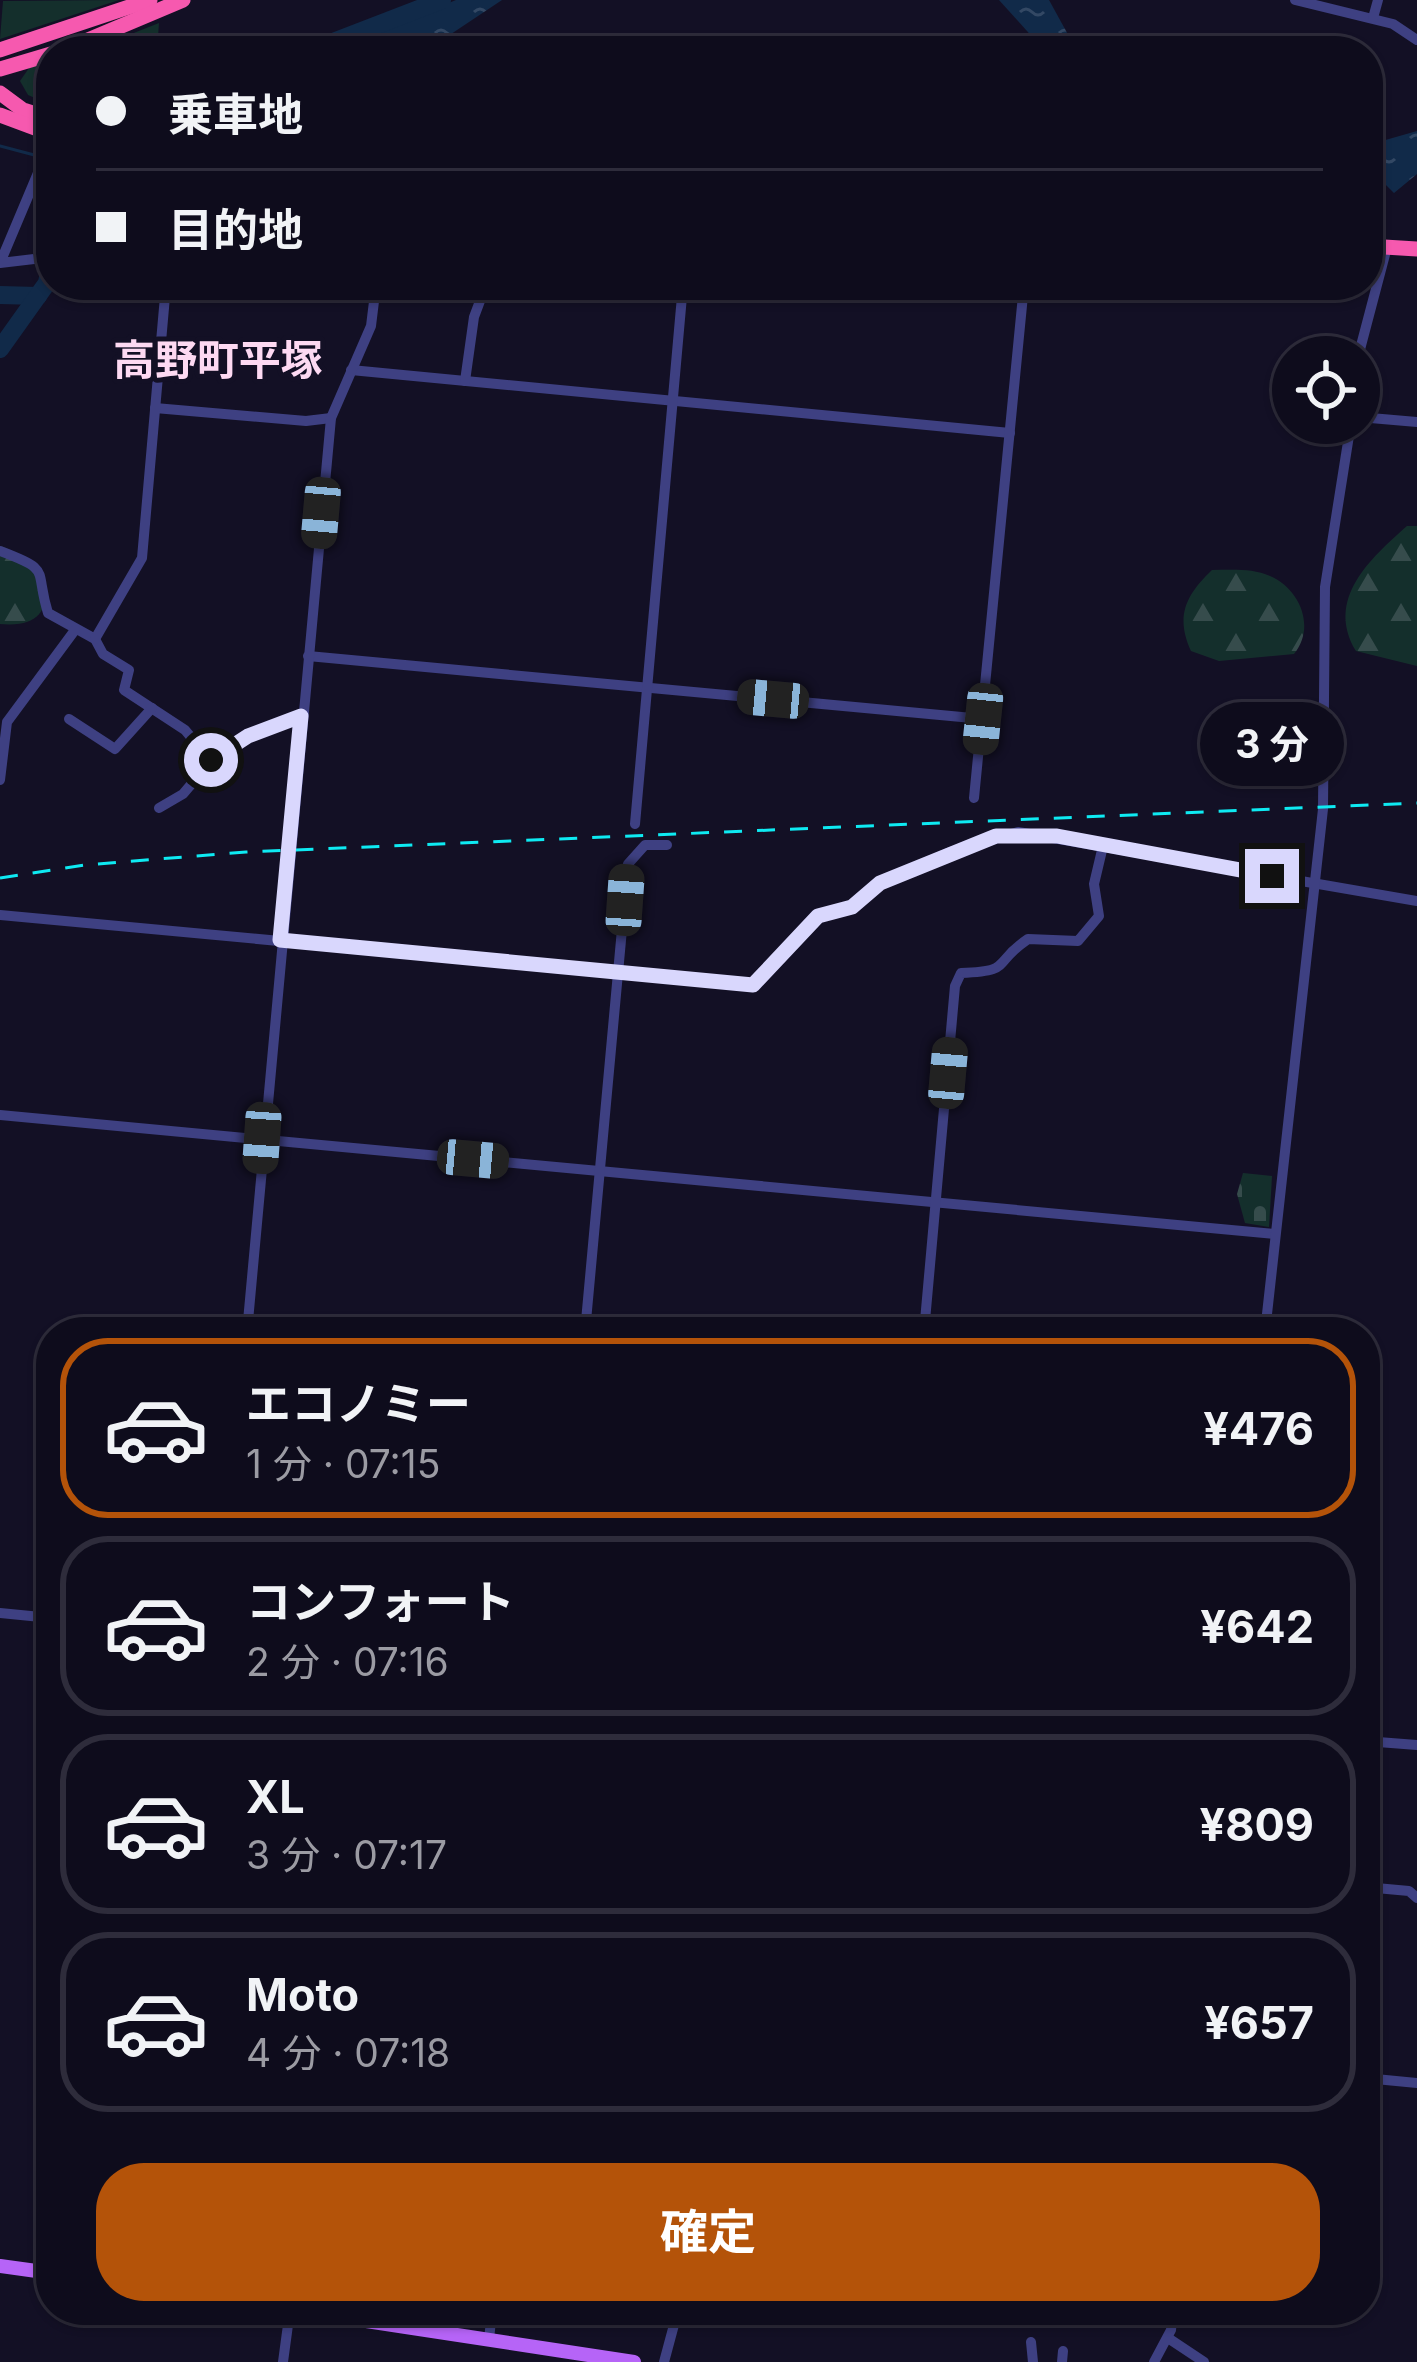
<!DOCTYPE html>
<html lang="ja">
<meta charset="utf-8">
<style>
body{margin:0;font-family:Inter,"Noto Sans JP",sans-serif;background:#1c1a29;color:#f1f3f6;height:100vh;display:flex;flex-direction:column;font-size:45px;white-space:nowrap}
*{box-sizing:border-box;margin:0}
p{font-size:39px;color:#9b9ba3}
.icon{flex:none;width:66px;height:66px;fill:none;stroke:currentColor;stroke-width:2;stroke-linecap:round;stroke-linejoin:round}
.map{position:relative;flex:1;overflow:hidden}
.panel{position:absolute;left:36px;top:1317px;width:1344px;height:1008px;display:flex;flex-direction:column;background:#0e0c1c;border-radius:48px;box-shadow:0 3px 9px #0004,0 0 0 3px #2e2c3b}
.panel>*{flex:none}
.banner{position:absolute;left:36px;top:36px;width:1347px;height:264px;border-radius:48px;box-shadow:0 3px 9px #0004,0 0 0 3px #2e2c3b;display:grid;align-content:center;height:264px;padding:0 60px;background:#0e0c1c}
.fabs{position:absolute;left:1272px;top:336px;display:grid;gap:24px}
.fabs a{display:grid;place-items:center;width:108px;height:108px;border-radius:50%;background:#0e0c1c;box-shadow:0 3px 9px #0004,0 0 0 3px #2e2c3b;font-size:60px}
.end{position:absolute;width:54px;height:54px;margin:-27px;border:15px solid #d9d7fd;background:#111;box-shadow:0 0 0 6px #111}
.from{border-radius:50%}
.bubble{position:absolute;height:84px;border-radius:42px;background:#0e0c1c;box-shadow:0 3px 9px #0004,0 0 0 3px #2e2c3b;font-size:39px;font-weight:700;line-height:84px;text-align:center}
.car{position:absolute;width:36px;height:72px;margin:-36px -18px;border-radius:15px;box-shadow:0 0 9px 3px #0007;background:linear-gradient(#222 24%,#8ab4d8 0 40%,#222 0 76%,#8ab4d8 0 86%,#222 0)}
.banner b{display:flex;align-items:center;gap:42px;height:114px;font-size:45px}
.banner b+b{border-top:3px solid #2e2c3b}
.banner i{width:30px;height:30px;background:#f1f3f6}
ul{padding:21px 0 0;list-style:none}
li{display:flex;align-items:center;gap:36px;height:180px;margin:0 24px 18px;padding:0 36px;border:6px solid #2e2c3b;border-radius:48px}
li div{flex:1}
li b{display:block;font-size:45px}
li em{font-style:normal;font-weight:700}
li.on{border-color:#b45309}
li>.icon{width:108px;height:108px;stroke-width:1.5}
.button{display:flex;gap:24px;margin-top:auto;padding:24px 60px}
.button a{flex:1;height:138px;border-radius:48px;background:#b45309;color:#fff;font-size:48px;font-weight:700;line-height:138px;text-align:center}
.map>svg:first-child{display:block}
</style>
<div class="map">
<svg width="1417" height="2362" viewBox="0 0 1417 2362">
<defs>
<pattern id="forest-firs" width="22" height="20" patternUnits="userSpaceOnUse" patternTransform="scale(3)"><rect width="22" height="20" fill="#142f2c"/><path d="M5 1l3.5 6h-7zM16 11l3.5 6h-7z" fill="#364c4c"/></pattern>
<pattern id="cemetery-stones" width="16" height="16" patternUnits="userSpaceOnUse" patternTransform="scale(3)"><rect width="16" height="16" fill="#142f2c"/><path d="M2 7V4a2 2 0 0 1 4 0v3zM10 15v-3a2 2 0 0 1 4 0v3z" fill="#364c4c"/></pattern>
<pattern id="water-ripples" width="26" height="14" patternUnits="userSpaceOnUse" patternTransform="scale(3)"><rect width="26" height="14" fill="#112a49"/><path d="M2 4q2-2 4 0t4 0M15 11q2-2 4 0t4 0" fill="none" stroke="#334864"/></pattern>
</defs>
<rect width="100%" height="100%" fill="#131025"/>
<g fill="#142f2c">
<path d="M119 0 0 39 3 1Z"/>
<path d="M159 23 157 51H88Z"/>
<path d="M51 62V105L28 95 20 81 29 68Z"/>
</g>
<g fill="url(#forest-firs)">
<path d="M1407 526H1417V666L1356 651C1325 599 1370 559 1407 526Z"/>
<path d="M0 546C50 561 69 631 0 624Z"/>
<path d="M1212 570C1231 570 1252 568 1270 576 1300 589 1316 627 1294 654L1219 661 1191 651C1175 616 1186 595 1212 570Z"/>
</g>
<path fill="url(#cemetery-stones)" d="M1243 1173 1272 1176 1269 1227 1245 1223 1237 1194Z"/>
<g fill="url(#water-ripples)">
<path d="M456 0H502L427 50 303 51 357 41Z"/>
<path d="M999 0H1049L1077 51H1045Z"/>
<path d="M1417 131V174L1394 193 1385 184 1368 183V145Z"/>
</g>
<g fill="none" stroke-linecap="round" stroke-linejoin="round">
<path stroke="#112a49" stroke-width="3" d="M0 146 38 156"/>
<g stroke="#112a49" stroke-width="18">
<path d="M310 51 442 0"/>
<path d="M0 295 38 296"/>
<path d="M0 349 47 283 51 260"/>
</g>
<g stroke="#3e4082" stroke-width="10">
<path d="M1295 0 1393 24 1417 40"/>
<path d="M1373 18 1378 0"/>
<path d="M51 142 0 263 51 257"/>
<path d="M577 285 588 289 590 285"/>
<path d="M657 285 682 296"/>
<path d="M1358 357 1387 247"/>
<path d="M351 370 1010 433"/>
<path d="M465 381 474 317 486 285"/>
<path d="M155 408 306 421 331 418"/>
<path d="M1359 417 1417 422"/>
<path d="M0 551C53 571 34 568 48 613L95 639 103 654 129 670 124 690 185 730 211 761 248 736 301 716"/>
<path d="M95 639 142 558 166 285"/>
<path d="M308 656 983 719"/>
<path d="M69 719 115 749 152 708"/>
<path d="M0 780 7 722 75 630"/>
<path d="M974 798 1024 285"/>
<path d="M159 808 183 794 211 761"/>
<path d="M635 824 683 285"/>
<path d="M0 915 753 985 818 916 852 907 880 883 950 852 1018 832 1417 901"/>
<path d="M0 1115 1274 1234"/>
<path d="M247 1332 331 418 371 326 376 285"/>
<path d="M585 1332 628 864 645 845H667"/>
<path d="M924 1332 955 986 961 973C1014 971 991 964 1028 939L1078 941 1099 916 1094 884 1103 846"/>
<path d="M1265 1332 1323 809 1325 587 1351 423"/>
<path d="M0 1613 51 1618"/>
<path d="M1365 1741 1417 1745"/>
<path d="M1365 1887 1409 1891 1417 1898"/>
<path d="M1365 2078 1417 2083"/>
<path d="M1168 2338 1204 2362"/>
<path d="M489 2340 492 2310"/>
<path d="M1031 2342 1033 2362"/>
<path d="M283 2362 290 2310"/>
<path d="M664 2362 678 2310"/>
<path d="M1062 2362 1063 2351"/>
<path d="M1154 2362 1171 2330 1173 2310"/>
</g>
<g stroke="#b664f7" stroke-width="14">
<path d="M0 2266 51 2273"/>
<path d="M294 2310 634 2362"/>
</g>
<g stroke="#f659af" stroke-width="15">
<path d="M0 50 150 0"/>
<path d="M62 51 183 0"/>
<path d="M0 69 51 54"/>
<path d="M0 93 23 110 51 119"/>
<path d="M0 115 51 134"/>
<path d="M1368 246 1417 249"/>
</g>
<path stroke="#0eeaf2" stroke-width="3" stroke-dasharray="18 15" stroke-linecap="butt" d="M0 878 84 865 246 852 1417 803"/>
</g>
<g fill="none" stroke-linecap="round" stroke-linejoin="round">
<path stroke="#d9d7fd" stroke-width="15" d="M211 760 248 736 301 716 280 940 753 985 818 916 852 907 880 883 996 836H1057L1272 876"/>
</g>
<g text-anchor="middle" stroke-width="10" stroke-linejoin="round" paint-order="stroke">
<g font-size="42" font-weight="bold" fill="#fdd9f2" stroke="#131025">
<text x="218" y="375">高野町平塚</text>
</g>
</g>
</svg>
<div class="fabs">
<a><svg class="icon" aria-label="locate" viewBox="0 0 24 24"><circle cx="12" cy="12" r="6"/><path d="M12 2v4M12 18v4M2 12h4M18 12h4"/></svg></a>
</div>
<i class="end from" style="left:211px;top:760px"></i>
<i class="end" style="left:1272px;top:876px"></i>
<div class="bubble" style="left:1200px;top:702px;width:144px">3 分</div>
<i class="car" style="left:321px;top:513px;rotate:185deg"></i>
<i class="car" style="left:773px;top:699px;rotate:275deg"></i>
<i class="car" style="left:983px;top:719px;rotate:186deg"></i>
<i class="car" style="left:625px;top:900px;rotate:4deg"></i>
<i class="car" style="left:948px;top:1073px;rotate:5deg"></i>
<i class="car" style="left:262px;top:1138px;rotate:184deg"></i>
<i class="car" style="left:473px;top:1159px;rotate:95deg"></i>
<div class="banner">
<b><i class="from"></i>乗車地</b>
<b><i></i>目的地</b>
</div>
<section class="panel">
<ul>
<li class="on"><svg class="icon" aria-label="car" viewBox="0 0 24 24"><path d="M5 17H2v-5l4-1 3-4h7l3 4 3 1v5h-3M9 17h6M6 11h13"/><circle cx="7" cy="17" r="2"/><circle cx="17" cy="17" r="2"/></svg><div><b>エコノミー</b><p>1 分 · 07:15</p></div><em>¥476</em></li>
<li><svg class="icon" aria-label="car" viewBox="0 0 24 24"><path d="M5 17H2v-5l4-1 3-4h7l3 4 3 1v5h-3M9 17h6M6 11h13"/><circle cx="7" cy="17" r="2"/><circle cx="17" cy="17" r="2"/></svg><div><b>コンフォート</b><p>2 分 · 07:16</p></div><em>¥642</em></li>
<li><svg class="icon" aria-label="car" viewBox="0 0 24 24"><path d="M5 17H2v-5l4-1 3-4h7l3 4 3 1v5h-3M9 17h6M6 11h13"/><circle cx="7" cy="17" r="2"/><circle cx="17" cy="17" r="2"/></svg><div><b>XL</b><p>3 分 · 07:17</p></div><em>¥809</em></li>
<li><svg class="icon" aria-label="car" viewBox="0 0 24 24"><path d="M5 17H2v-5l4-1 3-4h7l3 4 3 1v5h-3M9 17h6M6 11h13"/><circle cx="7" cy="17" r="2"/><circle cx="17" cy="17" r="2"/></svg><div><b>Moto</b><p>4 分 · 07:18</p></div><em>¥657</em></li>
</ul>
<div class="button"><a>確定</a></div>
</section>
</div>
